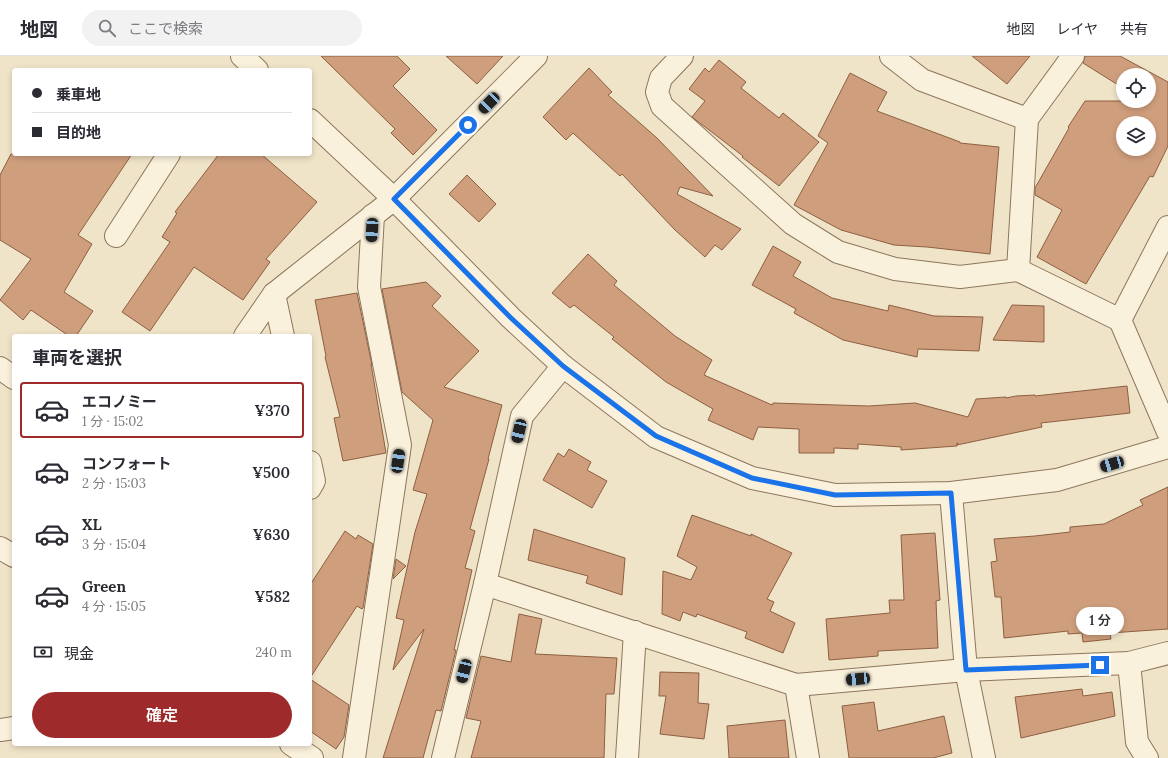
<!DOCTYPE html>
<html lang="ja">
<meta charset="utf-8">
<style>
body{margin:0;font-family:Lora,"Noto Sans JP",serif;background:#f2f2f3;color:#2b2b33;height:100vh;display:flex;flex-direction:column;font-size:15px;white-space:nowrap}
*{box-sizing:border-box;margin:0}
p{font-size:13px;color:#7c7c81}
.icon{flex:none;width:22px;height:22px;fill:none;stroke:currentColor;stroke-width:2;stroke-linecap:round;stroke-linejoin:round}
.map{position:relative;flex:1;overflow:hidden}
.details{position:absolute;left:12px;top:278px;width:300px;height:412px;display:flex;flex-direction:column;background:#fff;border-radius:4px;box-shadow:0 2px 6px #0003}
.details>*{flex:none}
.banner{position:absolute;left:12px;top:12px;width:300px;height:88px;border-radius:4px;box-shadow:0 2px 6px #0003;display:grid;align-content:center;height:88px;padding:0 20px;background:#fff}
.controls{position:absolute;left:1116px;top:12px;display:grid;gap:8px}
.controls a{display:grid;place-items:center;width:40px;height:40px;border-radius:50%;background:#fff;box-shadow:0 2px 6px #0003;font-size:20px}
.end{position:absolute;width:18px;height:18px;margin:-9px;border:5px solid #1a73e8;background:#fff;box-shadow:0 0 0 2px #fff}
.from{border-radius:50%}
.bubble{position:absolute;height:28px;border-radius:14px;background:#fff;box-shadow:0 2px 6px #0003;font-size:13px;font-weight:600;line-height:28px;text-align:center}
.car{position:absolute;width:12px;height:24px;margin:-12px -6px;border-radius:5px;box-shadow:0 0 3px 1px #0007;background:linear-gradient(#222 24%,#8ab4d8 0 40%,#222 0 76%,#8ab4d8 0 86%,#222 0)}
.banner b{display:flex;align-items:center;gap:14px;height:38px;font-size:15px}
.banner b+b{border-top:1px solid #e1e1e2}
.banner i{width:10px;height:10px;background:#2b2b33}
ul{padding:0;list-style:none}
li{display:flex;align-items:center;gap:12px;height:56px;margin:0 8px 6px;padding:0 12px;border:2px solid transparent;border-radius:4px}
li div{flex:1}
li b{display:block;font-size:15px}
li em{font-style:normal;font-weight:600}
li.current{border-color:#9e2a2b}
li>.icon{width:36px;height:36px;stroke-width:1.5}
h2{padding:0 20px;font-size:18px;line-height:48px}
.pay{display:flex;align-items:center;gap:10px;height:44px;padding:0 20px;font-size:15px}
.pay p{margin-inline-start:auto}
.cta{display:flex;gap:8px;margin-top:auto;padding:8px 20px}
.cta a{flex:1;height:46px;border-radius:24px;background:#9e2a2b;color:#fff;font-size:16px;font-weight:600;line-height:46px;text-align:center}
header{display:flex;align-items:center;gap:24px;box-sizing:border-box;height:56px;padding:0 20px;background:#fff;border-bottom:1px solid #e1e1e2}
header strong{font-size:19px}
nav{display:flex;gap:22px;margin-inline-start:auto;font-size:14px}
.search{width:280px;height:36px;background:#f2f2f3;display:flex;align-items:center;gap:10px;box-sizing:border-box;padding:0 14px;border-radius:22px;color:#7c7c81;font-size:15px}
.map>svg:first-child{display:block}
</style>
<header>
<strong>地図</strong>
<div class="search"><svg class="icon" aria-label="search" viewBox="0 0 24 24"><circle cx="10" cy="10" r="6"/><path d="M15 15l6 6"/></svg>ここで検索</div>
<nav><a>地図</a><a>レイヤ</a><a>共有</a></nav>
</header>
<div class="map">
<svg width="1168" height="702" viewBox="0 0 1168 702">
<rect width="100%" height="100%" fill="#f0e4c8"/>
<g fill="#cf9f7d" stroke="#8d5f41" fill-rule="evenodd">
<path d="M321 0H397L410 13 393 30 437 74 413 99 391 77 395 73Z"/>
<path d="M446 0H503L477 28Z"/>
<path d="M972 0H1030L1007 28Z"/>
<path d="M1085 0H1120L1168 26V90L1153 121 1150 120 1086 228 1037 201 1062 154 1035 139V132L1069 72 1068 71 1085 45H1149V19H1123V32L1083 7ZM1123 67H1149V93H1123Z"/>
<path d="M719 4 746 26 741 32 779 62 783 57 819 86 779 130 742 101 743 100 692 61 705 45 689 33 705 12 709 16Z"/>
<path d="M589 12 612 36 608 39 657 82 713 140 680 131 677 138 741 173 722 194 715 189 705 201 675 174 622 118 620 120 573 77 566 84 543 61Z"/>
<path d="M850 17 887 36 877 55 960 86V87L999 91 990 198 927 191 894 189 841 174 794 149 828 87 818 80Z"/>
<path d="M11 98H132L78 179 92 188 64 236 93 255 76 280H69L31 254 23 264 0 244 31 203 0 184V119Z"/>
<path d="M219 98H261L317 146 266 203 270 206 243 244 194 211 150 275 122 256 170 186 162 181 177 157 175 156Z"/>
<path d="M467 119 496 148 479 166 449 138Z"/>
<path d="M773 190 801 206 793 220 832 242 888 255 889 249 934 260 983 261 979 295 918 293 917 301 843 284 794 257 796 253 752 229Z"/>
<path d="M588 198 617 225 614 229 675 280 712 304 704 319 772 349 773 347 869 350 915 347 968 361 976 343 1006 341V342L1016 340 1035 339V340L1127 330 1130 357 1041 367 1042 371 957 389 958 387H957V390L901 394V391L858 388V393L834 392V397H799V373L758 371 753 384 708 364 713 353 666 326 612 283 614 281 574 249 570 252 552 237Z"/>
<path d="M426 226 441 240 432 250 479 295 444 331 502 349 488 403H489L470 473 475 475 465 512 472 514 454 594H456L441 655 436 654 423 702H383L424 573 393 614 404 564 396 562 415 476 427 438 413 434 433 364 402 336 382 233Z"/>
<path d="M357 237 372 309 371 308 386 397 343 405 334 362 340 361 325 301 326 300 315 244Z"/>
<path d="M1012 249 1044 250V286L993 284Z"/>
<path d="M569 393 591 406 587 414 607 425 592 452 543 424 558 397 564 401Z"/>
<path d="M1168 431V573L1110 577 1111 583 1083 586 1082 577 1068 578V575L1004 582 1001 541H995L991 506 997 505 994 483 1035 480 1070 476V471L1104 468 1143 449 1140 444Z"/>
<path d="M692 459 751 480V478L792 497 767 543 774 546 770 555 795 567 783 597 745 582 747 576 697 558 696 561 683 556 680 565 662 558 663 515 691 524 697 511 677 500Z"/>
<path d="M534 473 625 502 622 539 586 527 588 520 528 504Z"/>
<path d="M345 475 356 483 358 479 373 488 363 552 362 553 357 550 310 622V529Z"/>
<path d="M935 477 940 544 936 545 938 592 878 595V600L829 604 826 563 890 557 889 544H904L901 479Z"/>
<path d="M396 503 406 510 393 523Z"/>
<path d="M519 558 542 563 535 598 617 602 614 638H606L604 702H471L481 665 466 662 481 600 511 606Z"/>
<path d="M660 616 699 617 698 647 709 648 704 683 660 678 666 640H659Z"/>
<path d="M310 623 349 649 344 681 336 693 310 675Z"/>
<path d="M1082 633 1083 640 1112 636 1115 660 1021 682 1015 641Z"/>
<path d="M874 646 878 675 944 660 952 697 933 702H849L842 650Z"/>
<path d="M785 664 789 702H729L727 670Z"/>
</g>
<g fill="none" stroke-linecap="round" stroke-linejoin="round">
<defs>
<g id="minor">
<path d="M682 0 661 22 657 36 662 50 793 168 838 196 895 213 960 221 1018 214 1027 63 1073 0"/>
<path d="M891 0 922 24 1027 63"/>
<path d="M1168 171 1120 264 1168 376"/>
<path d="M116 180 169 98"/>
<path d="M1018 214 1120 264"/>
<path d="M274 238 283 280"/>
<path d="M245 280 274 238 394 143 536 0"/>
<path d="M0 312 14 322"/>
<path d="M310 406 314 425 310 432"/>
<path d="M0 492 14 500"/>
<path d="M485 528 796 629 966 614 1129 607 1168 597"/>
<path d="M1129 607 1137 686 1147 702"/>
<path d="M796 629 808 702"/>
<path d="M0 674 14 672"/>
<path d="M291 688 312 702"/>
<path d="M354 702 400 389 369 231 373 159"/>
<path d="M443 702 485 528 522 360 563 310"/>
<path d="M627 702 635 576"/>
</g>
<g id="tertiary">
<path d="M242 0 257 14"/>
<path d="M310 64 394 143 511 262 563 310 656 381 752 422 835 439 951 437 1057 424 1168 391"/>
<path d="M951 437 966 614 984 702"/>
</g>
</defs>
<use href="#minor" stroke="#8d765c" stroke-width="24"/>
<use href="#tertiary" stroke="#8d765c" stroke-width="24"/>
<use href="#minor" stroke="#faf1dc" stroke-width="22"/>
<use href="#tertiary" stroke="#faf1dc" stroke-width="22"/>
</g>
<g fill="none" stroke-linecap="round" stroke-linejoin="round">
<path stroke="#1a73e8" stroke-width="5" d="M468 69 394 143 511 262 563 310 656 380 752 422 835 439 951 437 966 614 1100 609"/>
</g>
</svg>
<div class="controls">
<a><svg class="icon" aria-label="locate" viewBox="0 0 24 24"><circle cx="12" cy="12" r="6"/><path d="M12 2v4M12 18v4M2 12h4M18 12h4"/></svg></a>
<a><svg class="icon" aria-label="layers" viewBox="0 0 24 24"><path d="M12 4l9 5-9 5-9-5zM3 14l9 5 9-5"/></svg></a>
</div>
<i class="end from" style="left:468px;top:69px"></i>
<i class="end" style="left:1100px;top:609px"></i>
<div class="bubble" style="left:1076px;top:551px;width:48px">1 分</div>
<i class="car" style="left:489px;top:47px;rotate:225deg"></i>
<i class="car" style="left:372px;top:174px;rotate:183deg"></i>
<i class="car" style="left:519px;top:375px;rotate:193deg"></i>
<i class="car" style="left:398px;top:405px;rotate:8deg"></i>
<i class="car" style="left:1112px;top:408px;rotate:254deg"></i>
<i class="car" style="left:464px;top:615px;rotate:194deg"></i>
<i class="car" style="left:858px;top:623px;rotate:265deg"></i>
<div class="banner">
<b><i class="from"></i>乗車地</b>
<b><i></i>目的地</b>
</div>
<section class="details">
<h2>車両を選択</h2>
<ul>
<li class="current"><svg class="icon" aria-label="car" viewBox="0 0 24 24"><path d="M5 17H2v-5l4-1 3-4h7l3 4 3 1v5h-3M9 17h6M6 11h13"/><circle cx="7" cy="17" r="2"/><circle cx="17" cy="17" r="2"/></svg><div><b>エコノミー</b><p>1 分 · 15:02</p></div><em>¥370</em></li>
<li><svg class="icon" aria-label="car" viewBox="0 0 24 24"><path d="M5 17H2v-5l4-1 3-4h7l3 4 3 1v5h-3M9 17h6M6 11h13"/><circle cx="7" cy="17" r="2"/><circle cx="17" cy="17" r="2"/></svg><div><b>コンフォート</b><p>2 分 · 15:03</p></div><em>¥500</em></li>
<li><svg class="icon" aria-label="car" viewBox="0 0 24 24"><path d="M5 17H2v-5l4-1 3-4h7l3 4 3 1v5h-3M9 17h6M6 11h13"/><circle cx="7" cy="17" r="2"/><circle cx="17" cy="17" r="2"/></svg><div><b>XL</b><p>3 分 · 15:04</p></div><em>¥630</em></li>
<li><svg class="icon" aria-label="car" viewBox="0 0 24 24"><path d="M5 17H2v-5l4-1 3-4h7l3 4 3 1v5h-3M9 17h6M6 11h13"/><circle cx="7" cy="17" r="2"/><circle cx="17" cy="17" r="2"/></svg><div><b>Green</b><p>4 分 · 15:05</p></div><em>¥582</em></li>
</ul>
<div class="pay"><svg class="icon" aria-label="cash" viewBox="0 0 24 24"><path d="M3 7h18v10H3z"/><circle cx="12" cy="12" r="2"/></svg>現金<p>240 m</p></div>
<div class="cta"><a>確定</a></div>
</section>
</div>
